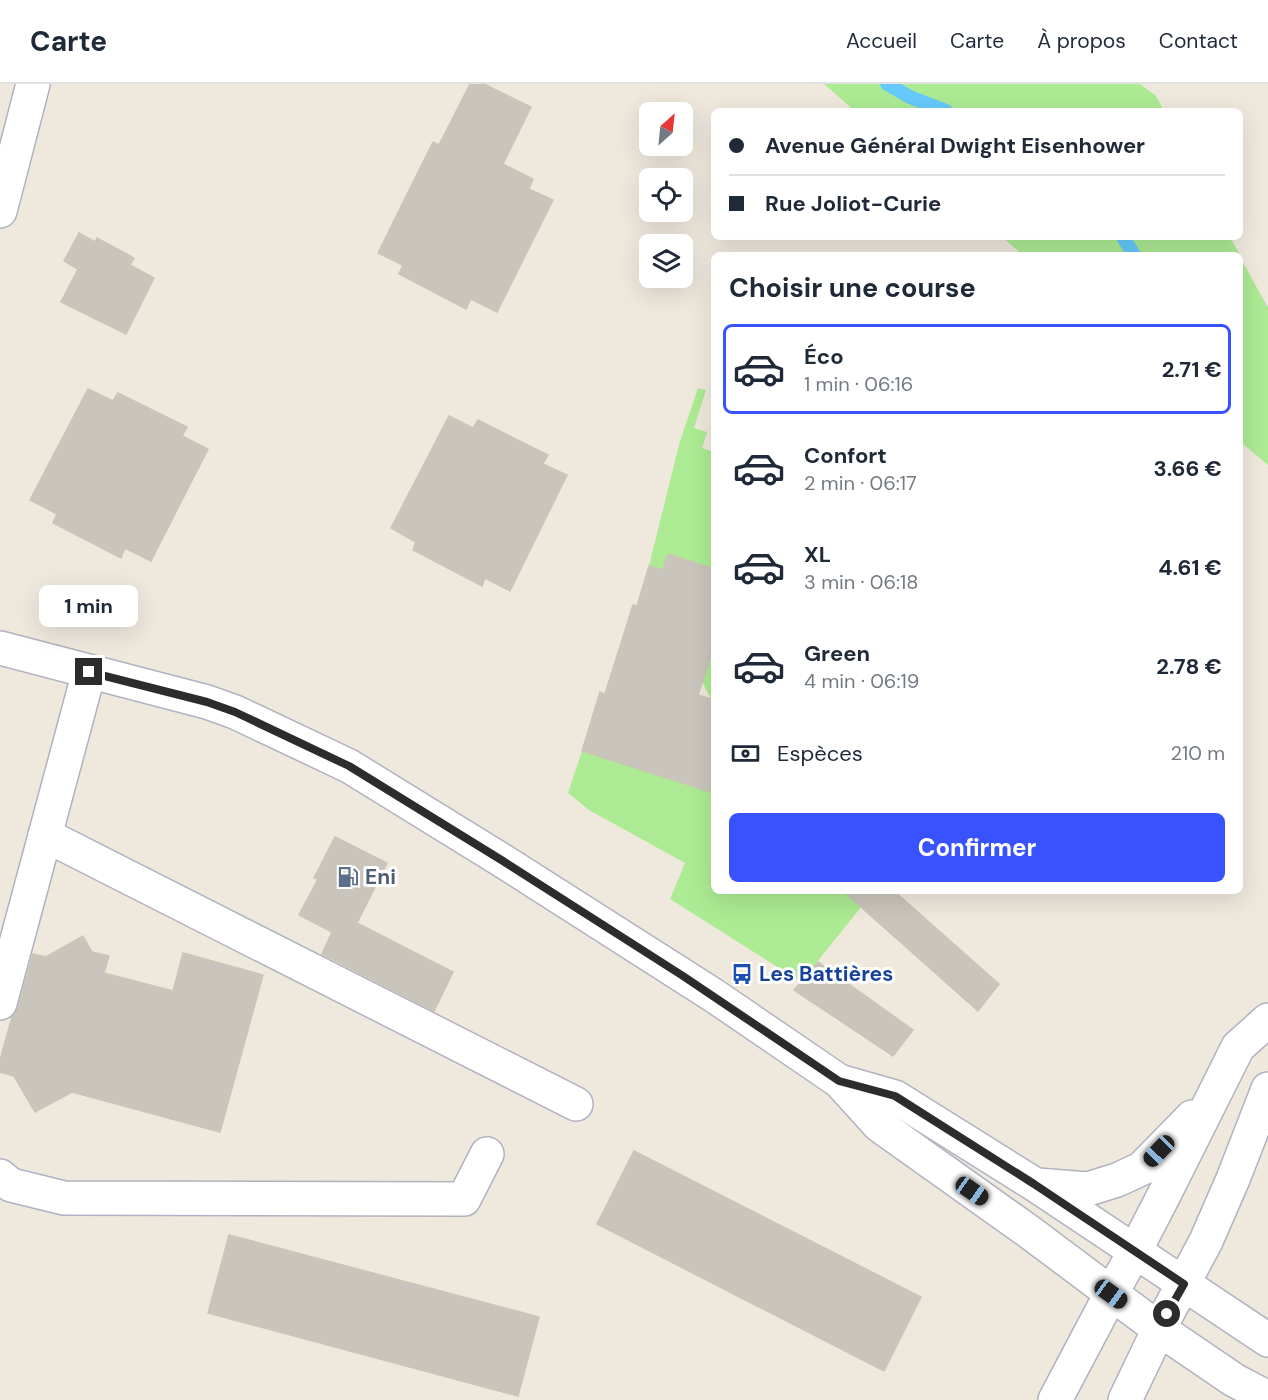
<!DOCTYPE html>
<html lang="fr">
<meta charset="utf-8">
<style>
body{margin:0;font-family:"DM Sans",sans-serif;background:#f2f2f3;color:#1f2937;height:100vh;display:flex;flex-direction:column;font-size:22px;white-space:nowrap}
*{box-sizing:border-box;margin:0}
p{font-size:20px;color:#747a83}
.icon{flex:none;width:33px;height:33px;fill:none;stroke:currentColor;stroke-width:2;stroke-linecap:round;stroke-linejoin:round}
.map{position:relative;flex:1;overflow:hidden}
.sheet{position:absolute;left:711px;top:168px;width:532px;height:642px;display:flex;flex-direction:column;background:#fff;border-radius:9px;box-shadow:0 6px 24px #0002}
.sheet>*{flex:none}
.guide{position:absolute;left:711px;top:24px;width:532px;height:132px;border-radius:9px;box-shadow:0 6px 24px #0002;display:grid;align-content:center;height:132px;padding:0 18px;background:#fff}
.needle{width:39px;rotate:27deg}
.controls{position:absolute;left:639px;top:18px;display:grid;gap:12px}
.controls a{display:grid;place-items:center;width:54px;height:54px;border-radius:9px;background:#fff;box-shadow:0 6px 24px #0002;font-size:30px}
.end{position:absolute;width:27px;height:27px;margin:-14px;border:8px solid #2c2c2c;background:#fff;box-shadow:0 0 0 3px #fff}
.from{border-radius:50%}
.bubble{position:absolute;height:42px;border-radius:9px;background:#fff;box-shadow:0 6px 24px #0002;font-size:20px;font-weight:700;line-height:42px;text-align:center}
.car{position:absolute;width:18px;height:36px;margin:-18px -9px;border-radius:8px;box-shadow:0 0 4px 2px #0007;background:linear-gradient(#222 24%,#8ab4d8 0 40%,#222 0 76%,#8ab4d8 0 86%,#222 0)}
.guide b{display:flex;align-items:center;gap:21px;height:57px;font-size:22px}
.guide b+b{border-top:2px solid #e0e1e3}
.guide i{width:15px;height:15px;background:#1f2937}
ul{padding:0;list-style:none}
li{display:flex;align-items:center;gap:18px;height:90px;margin:0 12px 9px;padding:0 6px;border:3px solid transparent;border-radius:9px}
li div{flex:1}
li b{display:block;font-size:22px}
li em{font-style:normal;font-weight:700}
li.active{border-color:#3952ff}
li>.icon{width:54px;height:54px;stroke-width:1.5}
h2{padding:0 18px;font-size:27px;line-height:72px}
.pay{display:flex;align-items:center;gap:15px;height:66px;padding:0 18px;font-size:22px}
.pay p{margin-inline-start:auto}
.primary-button{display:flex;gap:12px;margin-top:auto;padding:12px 18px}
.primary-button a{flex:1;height:69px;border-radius:9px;background:#3952ff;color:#fff;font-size:24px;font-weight:700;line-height:69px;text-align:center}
header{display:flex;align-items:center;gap:36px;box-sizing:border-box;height:84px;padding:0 30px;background:#fff;border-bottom:2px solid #e0e1e3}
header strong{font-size:28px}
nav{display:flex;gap:33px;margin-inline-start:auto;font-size:21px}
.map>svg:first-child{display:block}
</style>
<header>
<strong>Carte</strong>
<nav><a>Accueil</a><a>Carte</a><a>À propos</a><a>Contact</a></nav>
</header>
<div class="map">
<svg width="1268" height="1316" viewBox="0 0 1268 1316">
<rect width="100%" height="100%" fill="#efe8dd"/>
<g fill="#aceb93">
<path d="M824 0H1140L1156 12 1164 27H855Z"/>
<path d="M1002 153H1230L1240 171H1023Z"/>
<path d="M1240 173 1267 222H1268V381L1241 358Z"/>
<path d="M698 304 706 306 694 344 707 348 702 364 714 368V485L668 471 663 486 649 482 680 357Z"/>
<path d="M714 562V616L711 615 698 590 707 582Z"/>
<path d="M582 667 714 709V807H874L801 898 670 815 685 779 589 726 568 709Z"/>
</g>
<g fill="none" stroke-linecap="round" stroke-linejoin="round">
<g stroke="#65cafb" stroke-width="14">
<path d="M887 0 910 13 946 27"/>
<path d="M1123 153 1134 171"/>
</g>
</g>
<g fill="#cac5bc" stroke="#cbc5b6" stroke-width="1.5">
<path d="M470 0H484L531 23 503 80 533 95 529 105 553 116 497 228 471 215 466 225 399 190 403 181 378 169 433 58 439 61Z"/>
<path d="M79 149 95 158 97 154 134 174 130 181 154 194 126 250 61 218 78 185 64 177Z"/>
<path d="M88 305 113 317 118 309 187 343 182 352 208 365 151 477 125 464 121 474 53 439 57 430 30 416Z"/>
<path d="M449 332 473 344 478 336 548 371 543 380 567 391 510 507 485 494 482 502 413 466 416 458 391 444Z"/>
<path d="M668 470 714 485V562L698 611 714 616V709L582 667 600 608 605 610 633 521 637 522 649 482 663 486Z"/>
<path d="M335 753 387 779 357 839 453 888 434 927 322 870 332 848 299 831 318 795 314 794Z"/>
<path d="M843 807H894L999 900 978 927Z"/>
<path d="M83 852 92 868 109 872 104 889 173 907 183 869 263 891 220 1048 72 1008 35 1028 14 992 0 988V976L12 933 18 924 33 870 46 873Z"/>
<path d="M818 878 913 946 893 972 794 906Z"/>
<path d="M634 1067 921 1213 884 1287 597 1140Z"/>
<path d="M229 1151 539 1233 518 1312 208 1229Z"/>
</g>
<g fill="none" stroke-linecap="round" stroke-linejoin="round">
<defs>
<g id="minor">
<path d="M0 127 33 0"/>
<path d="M45 751 576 1020"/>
<path d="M0 919 89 588"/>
<path d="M0 1092 11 1101 64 1114 464 1115 487 1070"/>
<path d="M1055 1316 1111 1210"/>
<path d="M1125 1316 1159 1245"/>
</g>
<g id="secondary">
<path d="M0 564 207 618 235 628 349 682 503 777 713 911 839 997 879 1041 1028 1147 1159 1245 1234 1296 1268 1314"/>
<path d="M839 997 895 1013 1034 1100 1268 1256"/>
<path d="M1037 1101 1088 1105 1117 1096 1145 1083V1081L1192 1033"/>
<path d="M1111 1210 1135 1167 1164 1111 1238 963 1268 936"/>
<path d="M1159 1245 1206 1157 1233 1095 1268 1005"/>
</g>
</defs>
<use href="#minor" stroke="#b1b2c1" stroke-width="36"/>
<use href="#secondary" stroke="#b1b2c1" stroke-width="36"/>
<use href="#minor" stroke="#fff" stroke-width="33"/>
<use href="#secondary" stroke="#fff" stroke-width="33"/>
</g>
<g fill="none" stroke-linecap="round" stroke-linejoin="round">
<path stroke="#2c2c2c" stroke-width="8" d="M89 588 207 618 235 628 349 682 503 777 683 892 839 997 895 1012 1034 1100 1184 1200 1167 1230"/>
</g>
<defs>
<symbol id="fuel-bare" viewBox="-9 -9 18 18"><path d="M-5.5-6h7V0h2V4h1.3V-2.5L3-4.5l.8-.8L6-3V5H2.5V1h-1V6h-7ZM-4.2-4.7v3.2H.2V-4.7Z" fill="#5c6f8a" stroke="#fff" stroke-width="2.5" paint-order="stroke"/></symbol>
<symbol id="bus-bare" viewBox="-9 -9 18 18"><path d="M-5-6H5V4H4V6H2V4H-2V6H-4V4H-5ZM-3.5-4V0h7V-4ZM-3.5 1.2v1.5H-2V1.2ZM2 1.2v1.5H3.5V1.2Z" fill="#1a4fb4" stroke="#fff" stroke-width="2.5" paint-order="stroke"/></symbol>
</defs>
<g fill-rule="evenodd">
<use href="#fuel-bare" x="333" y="778" width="30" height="30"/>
<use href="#bus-bare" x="727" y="875" width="30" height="30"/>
</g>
<g text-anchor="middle" stroke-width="6" stroke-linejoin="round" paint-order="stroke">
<g font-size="21" font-weight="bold" fill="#4e5e75" stroke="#fff" text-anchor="start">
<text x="365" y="800">Eni</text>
</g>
<g font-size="21" font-weight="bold" fill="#164399" stroke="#fff" text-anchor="start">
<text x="759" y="897">Les Battières</text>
</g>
</g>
</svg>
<div class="controls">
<a><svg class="needle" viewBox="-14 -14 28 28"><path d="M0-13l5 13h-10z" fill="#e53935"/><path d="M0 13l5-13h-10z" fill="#747a83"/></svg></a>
<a><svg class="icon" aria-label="locate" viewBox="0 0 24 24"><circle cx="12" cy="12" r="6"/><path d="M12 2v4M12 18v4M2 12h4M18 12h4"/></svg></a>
<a><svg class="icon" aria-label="layers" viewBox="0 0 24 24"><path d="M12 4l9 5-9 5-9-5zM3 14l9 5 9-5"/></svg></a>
</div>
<i class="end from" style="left:1167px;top:1230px"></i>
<i class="end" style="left:89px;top:588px"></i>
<div class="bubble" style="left:39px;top:501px;width:99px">1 min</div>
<i class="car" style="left:1159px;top:1067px;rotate:224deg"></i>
<i class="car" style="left:972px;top:1107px;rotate:125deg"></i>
<i class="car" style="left:1111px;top:1210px;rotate:126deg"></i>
<div class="guide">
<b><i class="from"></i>Avenue Général Dwight Eisenhower</b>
<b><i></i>Rue Joliot-Curie</b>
</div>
<section class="sheet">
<h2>Choisir une course</h2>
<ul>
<li class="active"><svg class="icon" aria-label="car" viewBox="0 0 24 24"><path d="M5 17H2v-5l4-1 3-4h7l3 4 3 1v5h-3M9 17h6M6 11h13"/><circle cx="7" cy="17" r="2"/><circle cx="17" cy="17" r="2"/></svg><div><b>Éco</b><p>1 min · 06:16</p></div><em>2.71 €</em></li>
<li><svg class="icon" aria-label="car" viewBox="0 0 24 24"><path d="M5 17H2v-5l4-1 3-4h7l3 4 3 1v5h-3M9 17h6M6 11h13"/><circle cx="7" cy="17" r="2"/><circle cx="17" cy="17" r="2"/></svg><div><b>Confort</b><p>2 min · 06:17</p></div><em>3.66 €</em></li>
<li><svg class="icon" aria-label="car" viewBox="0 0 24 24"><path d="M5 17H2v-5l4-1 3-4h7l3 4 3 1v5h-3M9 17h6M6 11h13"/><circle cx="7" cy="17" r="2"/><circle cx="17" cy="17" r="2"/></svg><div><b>XL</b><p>3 min · 06:18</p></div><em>4.61 €</em></li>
<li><svg class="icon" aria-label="car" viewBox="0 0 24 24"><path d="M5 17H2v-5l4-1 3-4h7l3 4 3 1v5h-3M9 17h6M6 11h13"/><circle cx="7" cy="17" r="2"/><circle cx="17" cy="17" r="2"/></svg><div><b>Green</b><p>4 min · 06:19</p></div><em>2.78 €</em></li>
</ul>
<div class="pay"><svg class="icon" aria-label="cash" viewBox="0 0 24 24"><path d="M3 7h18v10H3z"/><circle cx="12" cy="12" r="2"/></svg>Espèces<p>210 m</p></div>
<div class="primary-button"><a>Confirmer</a></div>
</section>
</div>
